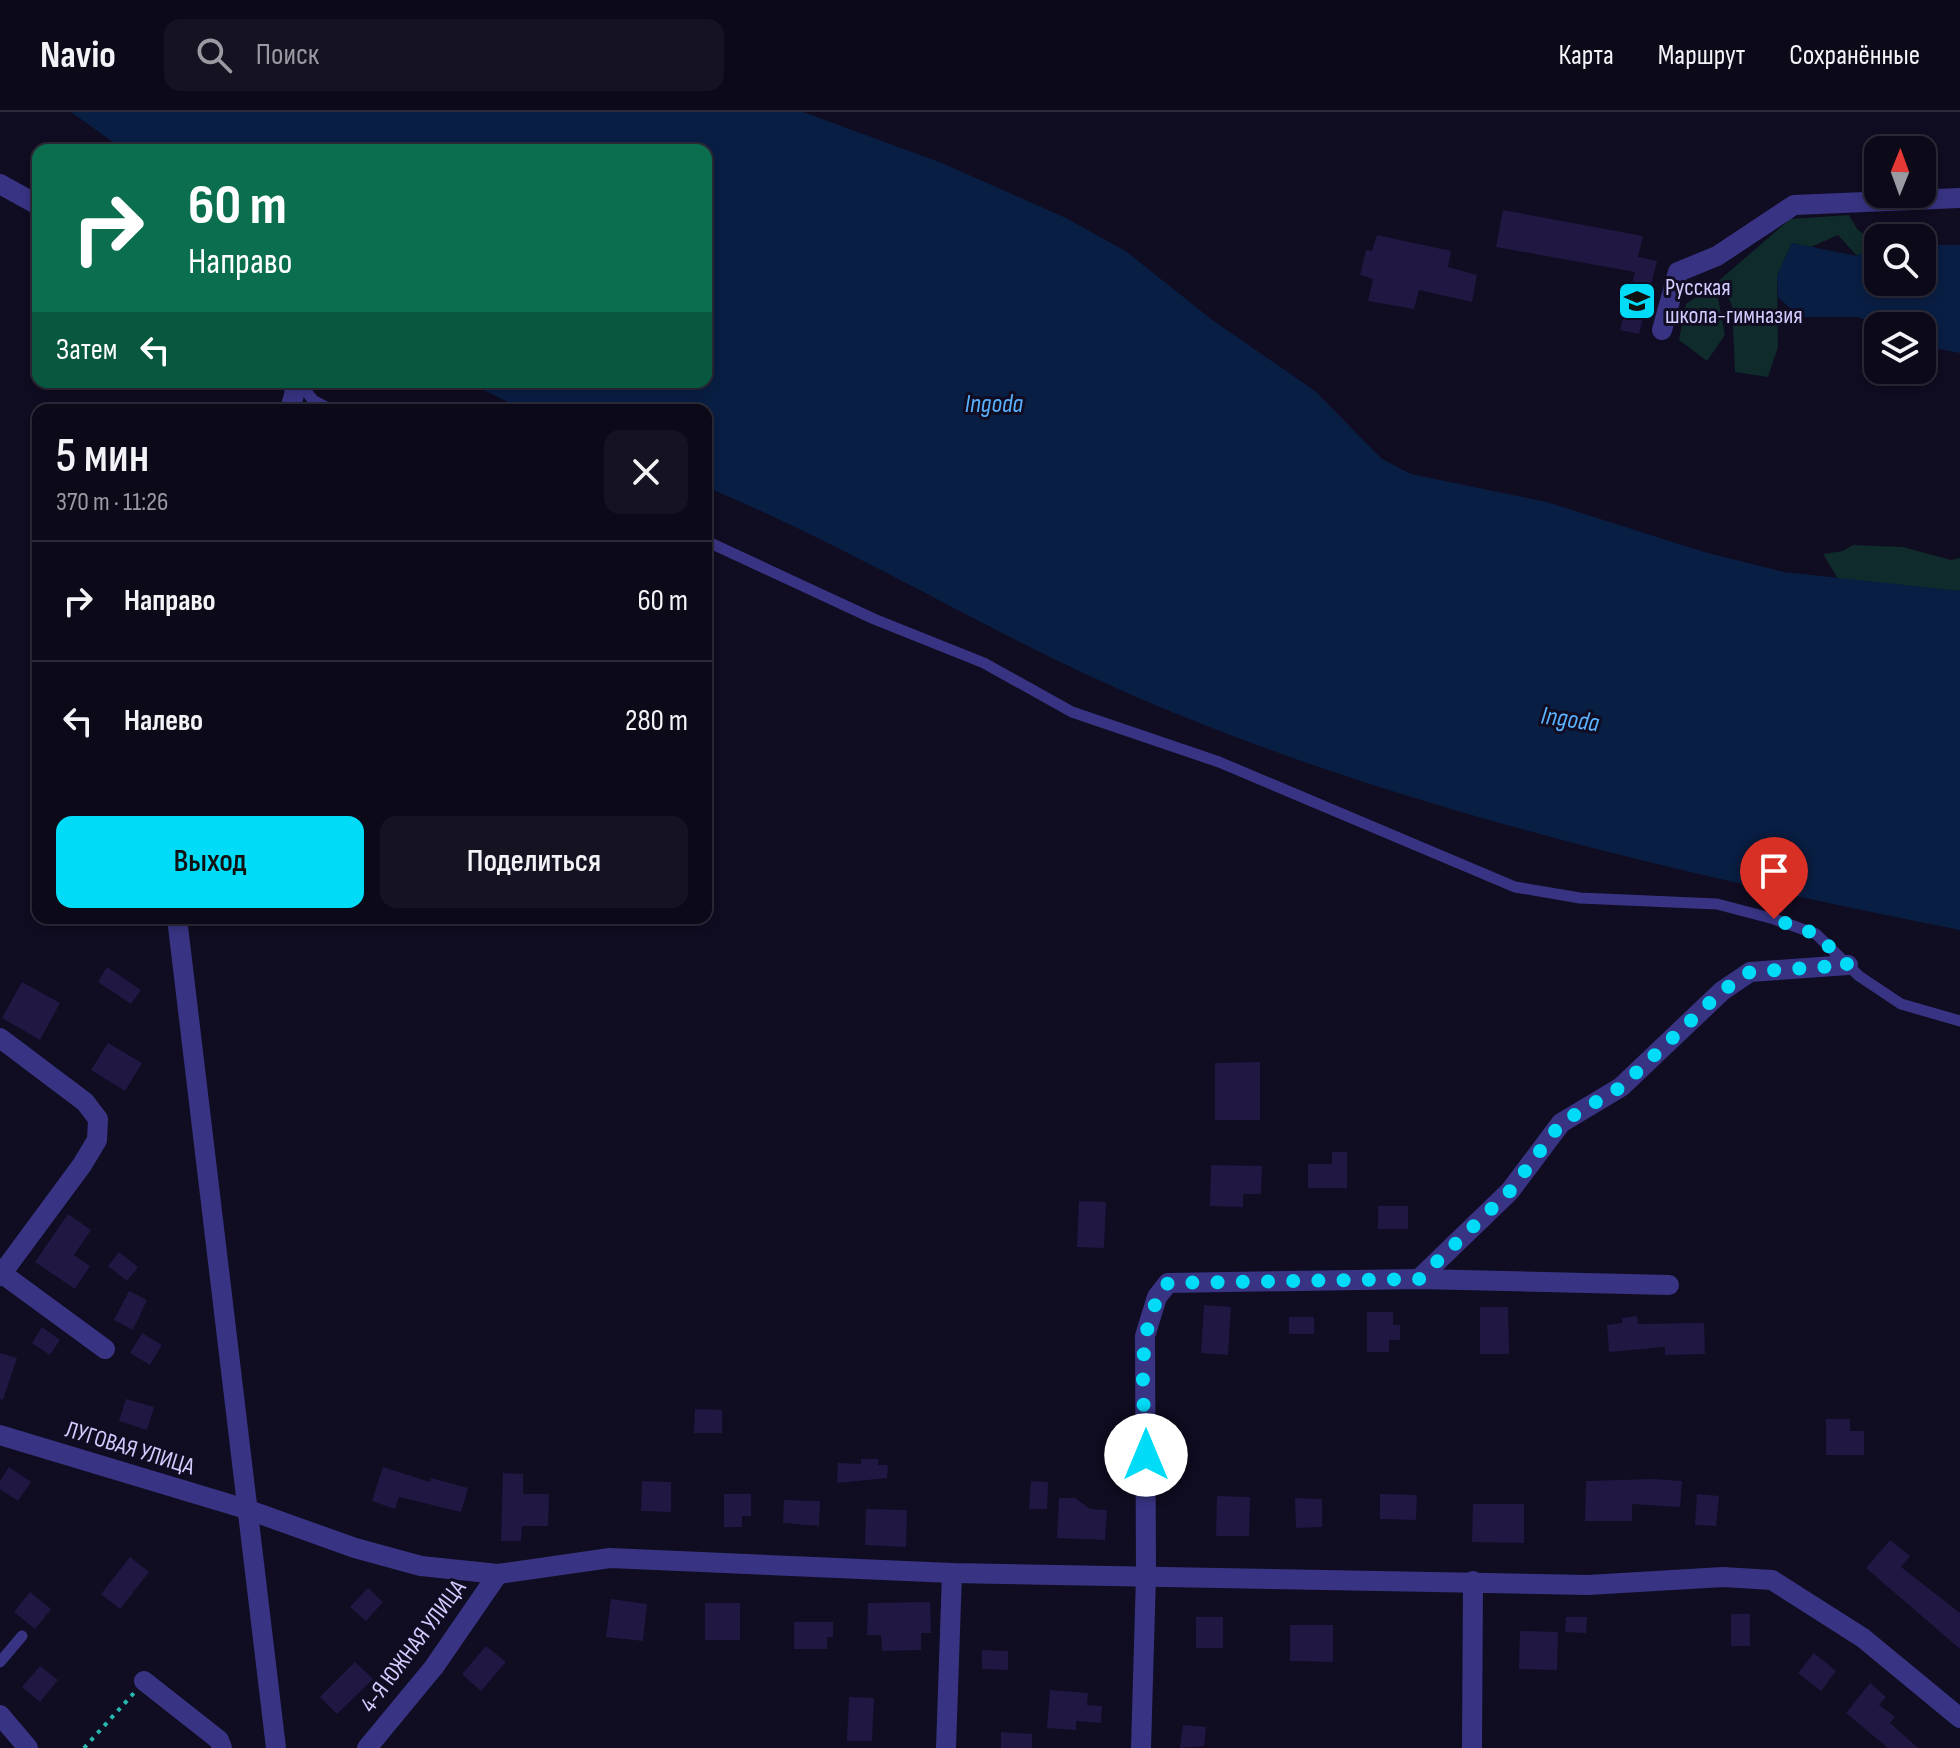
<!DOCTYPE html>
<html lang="ru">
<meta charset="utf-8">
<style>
body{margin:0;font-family:"Sofia Sans Condensed",sans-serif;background:#151222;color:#f1f3f6;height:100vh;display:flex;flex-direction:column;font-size:30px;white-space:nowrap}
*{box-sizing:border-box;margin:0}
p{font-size:26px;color:#9a9aa2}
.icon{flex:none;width:44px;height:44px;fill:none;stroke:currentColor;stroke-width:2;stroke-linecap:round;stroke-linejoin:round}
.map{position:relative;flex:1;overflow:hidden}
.details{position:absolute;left:32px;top:292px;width:680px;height:520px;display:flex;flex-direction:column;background:#0c0919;border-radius:16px;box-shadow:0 4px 12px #0003,0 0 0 2px #2c2a38}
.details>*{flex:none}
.hud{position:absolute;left:32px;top:32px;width:680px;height:244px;border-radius:16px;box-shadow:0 4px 12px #0003,0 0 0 2px #2c2a38;background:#0b6e4f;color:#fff;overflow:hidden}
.needle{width:52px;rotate:1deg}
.controls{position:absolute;left:1864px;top:24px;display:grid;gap:16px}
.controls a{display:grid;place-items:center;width:72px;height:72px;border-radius:16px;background:#0c0919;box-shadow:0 4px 12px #0003,0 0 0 2px #2c2a38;font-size:40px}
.pin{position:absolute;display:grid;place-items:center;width:68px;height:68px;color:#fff;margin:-82px -34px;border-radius:50% 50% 50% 0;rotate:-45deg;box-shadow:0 0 8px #0007}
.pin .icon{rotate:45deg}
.me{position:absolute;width:88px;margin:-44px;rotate:0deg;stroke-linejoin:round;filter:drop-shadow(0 0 6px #0008)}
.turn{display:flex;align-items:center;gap:28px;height:168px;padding:0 24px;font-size:36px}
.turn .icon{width:104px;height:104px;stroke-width:2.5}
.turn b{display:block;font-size:56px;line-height:68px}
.then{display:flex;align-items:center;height:76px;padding:0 24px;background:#0003;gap:16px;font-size:30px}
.round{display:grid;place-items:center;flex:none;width:84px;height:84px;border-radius:16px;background:#151222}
.headline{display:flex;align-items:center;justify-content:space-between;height:136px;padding:0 24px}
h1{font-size:48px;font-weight:600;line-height:60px}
.cta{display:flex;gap:16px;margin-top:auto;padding:16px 24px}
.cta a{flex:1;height:92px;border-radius:16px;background:#00dcf7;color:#111;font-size:32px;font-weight:600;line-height:92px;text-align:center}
.cta a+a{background:#151222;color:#f1f3f6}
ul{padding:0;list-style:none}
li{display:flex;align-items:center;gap:24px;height:120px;padding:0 24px;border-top:2px solid #2c2a38}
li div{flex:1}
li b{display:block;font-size:30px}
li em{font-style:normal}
header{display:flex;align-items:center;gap:48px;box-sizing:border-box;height:112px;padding:0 40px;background:#0c0919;border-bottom:2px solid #2c2a38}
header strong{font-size:38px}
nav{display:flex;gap:44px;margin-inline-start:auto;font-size:28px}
.search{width:560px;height:72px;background:#151222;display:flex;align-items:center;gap:20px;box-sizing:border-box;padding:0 28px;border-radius:16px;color:#9a9aa2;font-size:30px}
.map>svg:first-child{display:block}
.green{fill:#0f2b2b}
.water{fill:#091e43}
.building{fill:#201743}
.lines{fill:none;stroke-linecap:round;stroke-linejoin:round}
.path{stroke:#27b8b0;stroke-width:4;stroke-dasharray:4 6;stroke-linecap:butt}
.lane{stroke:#383483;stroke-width:11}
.street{stroke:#383483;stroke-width:20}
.route{stroke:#00dcf7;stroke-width:14;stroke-dasharray:0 25.2}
.labels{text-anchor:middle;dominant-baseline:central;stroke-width:6;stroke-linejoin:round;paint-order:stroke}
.poi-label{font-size:24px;fill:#d2ccff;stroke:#100c21;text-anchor:start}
.street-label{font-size:24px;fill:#d2ccff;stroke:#100c21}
.water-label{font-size:26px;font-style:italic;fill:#5ab1ff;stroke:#100c21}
</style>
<header>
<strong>Navio</strong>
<div class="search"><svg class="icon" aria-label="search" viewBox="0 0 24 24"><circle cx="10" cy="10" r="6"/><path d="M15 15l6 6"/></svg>Поиск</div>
<nav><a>Карта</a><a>Маршрут</a><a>Сохранённые</a></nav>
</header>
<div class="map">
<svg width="1960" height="1636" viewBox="0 0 1960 1636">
<rect width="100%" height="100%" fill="#100c21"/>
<g class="green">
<path d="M1849,103L1857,117L1878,133L1857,144L1838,123L1811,135L1792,131L1777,164L1778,235L1768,265L1735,260L1732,194L1725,177L1718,186L1725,223L1707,249L1679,228L1686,192L1715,172L1790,107Z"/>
<path d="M1853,433L1903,435L1951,448L1960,446V479L1838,467L1823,442L1843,439Z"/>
</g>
<g class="water">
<path d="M71,0H803L942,51L1066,106L1127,140L1211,207L1315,279L1382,347L1411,362L1547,390L1704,440L1784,460L1960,479V818C1689,764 1395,696 1141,587C992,523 856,437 706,375V298H524L468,270H706V38H124Z"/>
<path d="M1792,131L1857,144L1878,133V170H1922V133H1960V241L1922,234V214H1890L1856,205H1799L1778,185L1777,164Z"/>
</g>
<g class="building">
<path d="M1503,98L1643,124L1638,145L1657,149L1639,222L1620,218L1635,160L1496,135Z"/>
<path d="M1377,123L1451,139L1448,155L1477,163L1472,190L1419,178L1414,197L1368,189L1373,167L1360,163L1366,138L1372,139Z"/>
<path d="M107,855L141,878L131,892L98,870Z"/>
<path d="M22,870L60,891L40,928L2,906Z"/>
<path d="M108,931L142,951L125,979L91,958Z"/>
<path d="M1260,950V1008H1215V951Z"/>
<path d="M1332,1040H1347V1076H1308V1052H1332Z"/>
<path d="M1211,1053L1262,1054L1261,1082H1243V1095L1210,1094Z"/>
<path d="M1079,1089L1106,1090L1104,1136L1077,1135Z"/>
<rect x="1378" y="1094" width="30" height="23"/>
<path d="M68,1102L91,1118L74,1143L90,1154L75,1177L35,1150Z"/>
<path d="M119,1140L138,1155L127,1169L108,1154Z"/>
<path d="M129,1179L147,1188L133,1218L114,1208Z"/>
<path d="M1204,1193L1231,1195L1228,1243L1201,1241Z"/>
<path d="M1480,1195H1508L1509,1242H1480Z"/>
<path d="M1367,1200H1393V1213H1400V1228H1389V1240H1367Z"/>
<path d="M1637,1204L1638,1212L1704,1211L1705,1242L1665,1243V1235L1609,1240L1607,1213L1622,1211V1206Z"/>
<rect x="1289" y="1205" width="25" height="17"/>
<path d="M42,1215L60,1228L50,1243L32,1231Z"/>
<path d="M142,1221L162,1233L150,1253L130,1241Z"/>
<path d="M0,1241L17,1246L3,1288L0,1287Z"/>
<path d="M126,1287L154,1295L147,1318L119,1309Z"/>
<path d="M695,1297L722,1298V1321H694Z"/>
<path d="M1826,1307H1850V1319H1864V1343H1826Z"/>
<path d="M861,1347H878V1353H888L887,1366L837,1371L838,1351L861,1352Z"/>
<path d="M9,1355L31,1370L18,1389L0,1377V1369Z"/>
<path d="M383,1355L430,1370L431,1366L468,1376L461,1400L399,1385L395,1397L372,1389Z"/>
<path d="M503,1361L523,1362V1382H549L548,1414H522L521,1429H501Z"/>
<path d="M1654,1367L1682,1369L1680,1395L1632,1392V1409H1585L1586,1369Z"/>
<path d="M642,1369L671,1370V1400L641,1399Z"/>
<path d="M1031,1369L1048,1370L1047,1397H1029Z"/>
<path d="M724,1382H751V1404H742V1415H724Z"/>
<path d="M1380,1382L1417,1383L1416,1408L1380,1407Z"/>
<path d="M1697,1382L1719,1384L1716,1414L1695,1413Z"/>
<path d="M1217,1384L1250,1385L1249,1424H1216Z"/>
<path d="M1059,1386H1075L1090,1397L1107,1398L1105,1428L1057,1426Z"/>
<path d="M1295,1386L1322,1387V1415L1296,1416Z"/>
<path d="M784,1388L820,1389L819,1414L783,1411Z"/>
<path d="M1473,1392H1524V1431L1472,1430Z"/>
<path d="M866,1397L907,1398L906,1435L865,1433Z"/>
<path d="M1890,1428L1910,1444L1901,1455L1960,1501V1537L1866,1456Z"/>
<path d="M130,1445L149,1460L120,1497L101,1482Z"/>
<path d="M368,1476L383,1490L366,1509L350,1495Z"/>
<path d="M30,1480L51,1497L35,1517L14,1500Z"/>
<path d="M611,1487L647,1492L643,1529L606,1525Z"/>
<path d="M930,1490L931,1521H921V1538L882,1539L881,1523H867L868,1491Z"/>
<rect x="705" y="1491" width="35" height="37"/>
<rect x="1731" y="1502" width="19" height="32"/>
<rect x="1196" y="1505" width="27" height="31"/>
<path d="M1566,1505H1587L1586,1521L1565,1520Z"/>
<path d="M794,1510H833V1525H827V1537H794Z"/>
<path d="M1290,1513H1333V1550L1290,1549Z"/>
<path d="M1520,1519L1558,1520L1557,1558L1519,1557Z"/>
<path d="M486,1534L506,1550L481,1579L462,1562Z"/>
<path d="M982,1538L1008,1539V1558L982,1557Z"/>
<path d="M1814,1541L1836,1559L1821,1579L1798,1561Z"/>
<path d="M355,1550L373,1567L337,1602L320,1585Z"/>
<path d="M40,1554L58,1568L40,1590L22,1575Z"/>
<path d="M1870,1571L1886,1585L1879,1593L1895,1605L1890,1611L1918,1636H1888L1846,1601Z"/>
<path d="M1050,1578L1088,1581L1087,1593L1102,1594L1101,1611L1076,1609V1618L1047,1616Z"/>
<path d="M849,1585L874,1586L872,1629H847Z"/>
<path d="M1183,1613L1206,1615L1204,1634L1180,1636Z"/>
<path d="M1001,1620L1032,1622V1636H1001Z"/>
</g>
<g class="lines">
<path class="path" d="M84,1636L134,1581"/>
<g class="lane">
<path d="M299,270L313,288L332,298"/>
<path d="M706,429L874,507L984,551L1072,600L1219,650L1515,775L1580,786L1717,792L1774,807L1816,822L1859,864L1901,892L1960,909"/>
<path d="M0,1550L22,1524"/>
</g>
<g class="street">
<path d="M0,72L38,93"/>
<path d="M1662,218L1678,160L1717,144L1794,93L1960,86"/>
<path d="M290,298L295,279L292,270"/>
<path d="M177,806L276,1636"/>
<path d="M0,926L85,990L98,1007L97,1028L82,1053L0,1164"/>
<path d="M0,1160L105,1237"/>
<path d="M1419,1167L1510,1079L1561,1011L1621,975L1722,879L1750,860L1848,853"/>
<path d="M0,1323L246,1397L355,1436L421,1454L498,1462L610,1446L952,1461L1588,1473L1723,1465L1772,1468L1863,1526L1960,1606"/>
<path d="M144,1569L219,1628L222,1636"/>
<path d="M0,1603L28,1636"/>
<path d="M367,1636L434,1555L498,1462"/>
<path d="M946,1636L952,1461"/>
<path d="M1141,1636L1146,1463L1145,1224L1157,1185L1168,1171L1419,1167L1669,1173"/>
<path d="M1472,1636L1473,1469"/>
</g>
</g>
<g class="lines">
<path class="route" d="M1146,1343C1145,1289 1132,1216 1168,1171L1419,1167L1510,1079L1561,1011L1621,975L1722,879L1750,860L1848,853L1816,822L1774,807"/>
</g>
<defs>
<g id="school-square" transform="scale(2)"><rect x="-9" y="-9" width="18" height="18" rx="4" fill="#00dcf7" stroke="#100c21"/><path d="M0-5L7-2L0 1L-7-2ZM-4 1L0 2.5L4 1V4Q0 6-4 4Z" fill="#111"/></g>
</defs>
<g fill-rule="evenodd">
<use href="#school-square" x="1637" y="189"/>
</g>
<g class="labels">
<g class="poi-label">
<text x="1665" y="175">Русская<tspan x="1665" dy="28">школа-гимназия</tspan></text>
</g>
<g class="street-label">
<text transform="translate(130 1336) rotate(17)">ЛУГОВАЯ УЛИЦА</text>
<text transform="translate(413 1534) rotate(-53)">4-Я ЮЖНАЯ УЛИЦА</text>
</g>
<g class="water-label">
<text x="994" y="292">Ingoda</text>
<text transform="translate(1570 608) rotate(8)">Ingoda</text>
</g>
</g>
</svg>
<div class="controls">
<a><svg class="needle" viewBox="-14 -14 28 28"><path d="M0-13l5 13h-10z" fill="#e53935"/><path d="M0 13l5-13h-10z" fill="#9a9aa2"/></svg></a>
<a><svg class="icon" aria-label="search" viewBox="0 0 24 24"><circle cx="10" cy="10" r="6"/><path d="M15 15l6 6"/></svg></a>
<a><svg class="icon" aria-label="layers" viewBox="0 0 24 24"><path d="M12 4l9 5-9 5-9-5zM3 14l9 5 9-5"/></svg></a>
</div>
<div class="pin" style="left:1774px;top:807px;background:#d93025"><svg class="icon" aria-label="arrive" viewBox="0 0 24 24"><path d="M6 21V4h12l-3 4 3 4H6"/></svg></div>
<svg class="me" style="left:1146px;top:1343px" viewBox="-20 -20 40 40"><circle r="19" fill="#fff"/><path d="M0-13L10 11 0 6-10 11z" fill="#00dcf7"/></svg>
<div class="hud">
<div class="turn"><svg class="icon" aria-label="right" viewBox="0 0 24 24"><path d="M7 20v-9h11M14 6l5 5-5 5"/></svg><div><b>60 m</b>Направо</div></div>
<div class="then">Затем<svg class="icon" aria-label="left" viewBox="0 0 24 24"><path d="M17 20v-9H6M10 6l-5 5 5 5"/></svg></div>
</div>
<section class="details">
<div class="headline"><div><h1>5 мин</h1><p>370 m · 11:26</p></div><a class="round"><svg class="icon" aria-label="close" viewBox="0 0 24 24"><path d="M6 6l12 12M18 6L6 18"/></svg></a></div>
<ul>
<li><svg class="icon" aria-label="right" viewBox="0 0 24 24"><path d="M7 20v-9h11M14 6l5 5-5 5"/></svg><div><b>Направо</b></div><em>60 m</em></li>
<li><svg class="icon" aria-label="left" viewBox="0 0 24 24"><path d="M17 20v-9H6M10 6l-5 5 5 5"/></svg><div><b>Налево</b></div><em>280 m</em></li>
</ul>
<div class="cta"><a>Выход</a><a>Поделиться</a></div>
</section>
</div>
